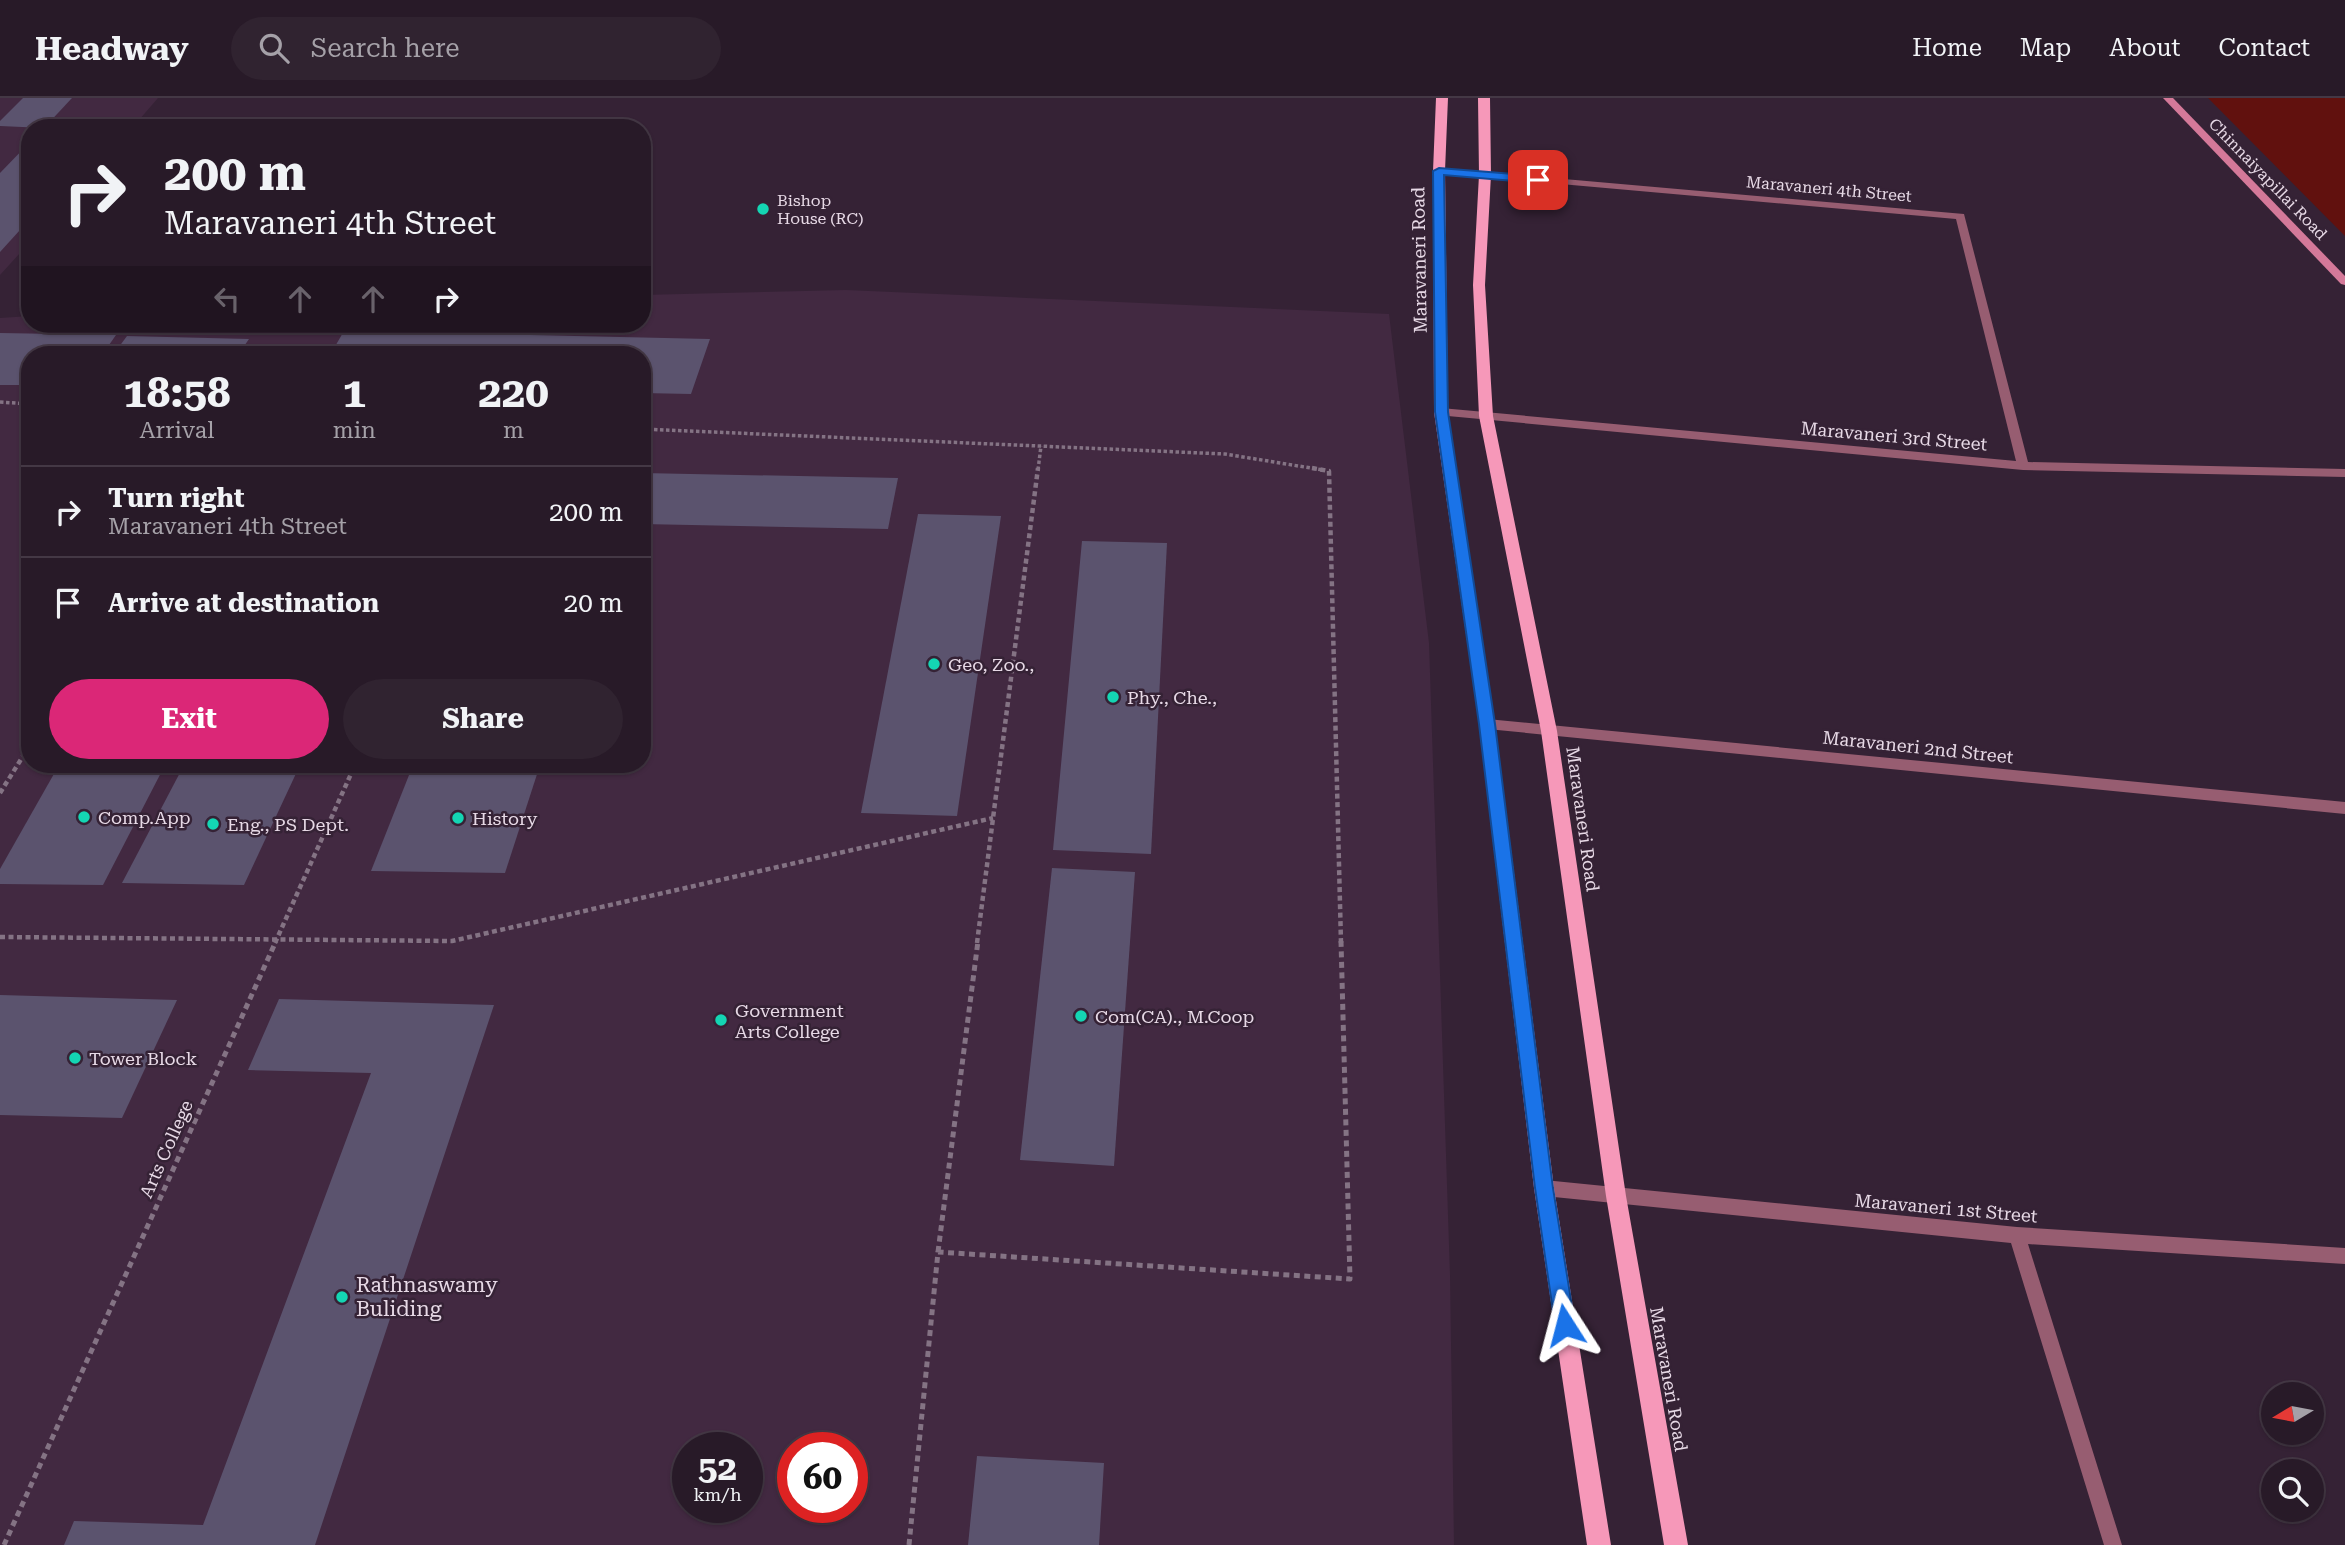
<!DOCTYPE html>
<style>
body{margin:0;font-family:"Roboto Serif",serif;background:#302330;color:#f1f3f6;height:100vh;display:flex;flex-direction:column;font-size:26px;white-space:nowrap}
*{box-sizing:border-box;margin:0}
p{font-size:23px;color:#a5a1a8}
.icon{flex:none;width:38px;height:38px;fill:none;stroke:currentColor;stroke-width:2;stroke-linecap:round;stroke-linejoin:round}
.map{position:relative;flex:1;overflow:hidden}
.drawer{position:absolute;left:21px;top:248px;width:630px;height:427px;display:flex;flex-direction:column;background:#281a28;border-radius:28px;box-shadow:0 2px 5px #0004,0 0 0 2px #443845}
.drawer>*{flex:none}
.guide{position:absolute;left:21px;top:21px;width:630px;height:214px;border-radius:28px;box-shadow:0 2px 5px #0004,0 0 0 2px #443845;background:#281a28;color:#f1f3f6;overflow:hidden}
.needle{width:46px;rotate:260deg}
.tools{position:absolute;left:2261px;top:1284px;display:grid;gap:14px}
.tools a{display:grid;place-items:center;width:63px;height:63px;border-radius:50%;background:#281a28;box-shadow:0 2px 5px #0004,0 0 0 2px #443845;font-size:35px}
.speed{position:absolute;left:672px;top:1334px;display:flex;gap:14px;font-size:35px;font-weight:700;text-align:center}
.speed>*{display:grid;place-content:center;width:91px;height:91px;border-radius:50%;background:#281a28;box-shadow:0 2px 5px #0004,0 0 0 2px #443845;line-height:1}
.speed small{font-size:18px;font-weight:400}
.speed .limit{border:10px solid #d22;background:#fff;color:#111}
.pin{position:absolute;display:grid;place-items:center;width:60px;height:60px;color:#fff;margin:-30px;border-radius:14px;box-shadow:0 4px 10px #0006}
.me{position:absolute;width:77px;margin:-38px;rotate:351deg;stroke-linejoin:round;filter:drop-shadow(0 0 5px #0008)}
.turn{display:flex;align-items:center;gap:24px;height:147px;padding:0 28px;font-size:32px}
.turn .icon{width:91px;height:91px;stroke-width:2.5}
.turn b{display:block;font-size:49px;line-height:60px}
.lanes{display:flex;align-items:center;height:66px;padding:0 28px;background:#0003;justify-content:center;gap:35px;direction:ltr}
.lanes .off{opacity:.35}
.eta{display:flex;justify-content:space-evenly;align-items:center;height:119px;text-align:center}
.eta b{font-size:42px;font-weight:700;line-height:49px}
.button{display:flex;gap:14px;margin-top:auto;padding:14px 28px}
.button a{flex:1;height:80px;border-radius:42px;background:#db2777;color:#fff;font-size:28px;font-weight:700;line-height:80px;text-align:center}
.button a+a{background:#302330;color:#f1f3f6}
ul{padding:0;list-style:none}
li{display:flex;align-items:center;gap:21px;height:91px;padding:0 28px;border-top:2px solid #443845}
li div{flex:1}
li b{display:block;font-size:26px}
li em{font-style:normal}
header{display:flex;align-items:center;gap:42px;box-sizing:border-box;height:98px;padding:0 35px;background:#281a28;border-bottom:2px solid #443845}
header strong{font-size:33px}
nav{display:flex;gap:38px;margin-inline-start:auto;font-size:24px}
.search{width:490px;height:63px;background:#302330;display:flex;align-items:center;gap:18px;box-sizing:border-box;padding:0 24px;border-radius:38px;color:#a5a1a8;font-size:26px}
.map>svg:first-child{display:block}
.built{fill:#422941;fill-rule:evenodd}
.green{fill:#61110e}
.building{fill:#5b536e}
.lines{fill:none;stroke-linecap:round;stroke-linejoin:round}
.path-far2{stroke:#847384;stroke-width:3.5;stroke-dasharray:3.5 2.5;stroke-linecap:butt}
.path-far1{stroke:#847384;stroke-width:4.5;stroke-dasharray:5 3.5;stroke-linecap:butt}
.path{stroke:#847384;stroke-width:5;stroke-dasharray:6 4.5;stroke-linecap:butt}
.street{fill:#975d71;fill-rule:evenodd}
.secondary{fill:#d47999;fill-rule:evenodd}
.primary{fill:#f698b9;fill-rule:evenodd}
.route{fill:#1a73e8;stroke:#114b97;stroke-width:2}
.poi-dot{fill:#14d5b3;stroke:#352235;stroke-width:2.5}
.labels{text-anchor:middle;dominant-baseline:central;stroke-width:5;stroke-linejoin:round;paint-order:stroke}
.far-street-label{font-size:16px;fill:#e7d9e6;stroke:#352235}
.far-poi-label{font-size:16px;fill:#e7d9e6;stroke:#352235;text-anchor:start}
.street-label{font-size:18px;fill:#e7d9e6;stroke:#352235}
.poi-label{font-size:18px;fill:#e7d9e6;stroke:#352235;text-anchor:start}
.near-poi-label{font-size:21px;fill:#e7d9e6;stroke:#352235;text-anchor:start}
</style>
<header>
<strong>Headway</strong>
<div class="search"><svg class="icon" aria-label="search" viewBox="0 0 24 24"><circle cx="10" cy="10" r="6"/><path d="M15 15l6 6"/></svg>Search here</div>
<nav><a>Home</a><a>Map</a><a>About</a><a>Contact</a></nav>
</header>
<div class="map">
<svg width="2345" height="1447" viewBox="0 0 2345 1447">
<rect width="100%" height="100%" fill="#352235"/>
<g class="built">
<path d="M0,0H158L132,30H30V144L0,177Z"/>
<path d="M846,192L1389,216L1429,545L1450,1177L1454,1447H0V220L30,218V226H642V197ZM30,257H642V667H30ZM688,1349H747V1409H688ZM793,1349H852V1409H793Z"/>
</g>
<path class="green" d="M2208,0H2345V138Z"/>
<g class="building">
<path d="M23,0H72L44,30L0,28V23Z"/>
<path d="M30,44V121L0,154V75Z"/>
<path d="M344,233L710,241L691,296L642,295V257H330Z"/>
<path d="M0,235L116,237L102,257H30V287H0Z"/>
<path d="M127,238L249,241L238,257H113Z"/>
<path d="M642,375L898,380L888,431L642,426Z"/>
<path d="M918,416L1001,418L957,718L861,715Z"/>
<path d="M1082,443L1167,445L1151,756L1053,752Z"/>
<path d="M59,667H165L103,787L0,786V771Z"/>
<path d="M184,667H300L244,787L122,785Z"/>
<path d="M413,667H540L505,775L371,773Z"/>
<path d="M1052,770L1135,774L1114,1068L1020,1062Z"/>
<path d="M0,897L177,902L122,1020L0,1017Z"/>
<path d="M279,901L494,907L315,1447H64L74,1423L203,1427L371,975L248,972Z"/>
<path d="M977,1358L1104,1365L1099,1447H968Z"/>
</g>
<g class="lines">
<g class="path-far2">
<path d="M0,304L30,306"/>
<path d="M642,331L1225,356L1323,372"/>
<path d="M1038,372L1041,348"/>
</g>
<g class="path-far1">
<path d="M1312,370L1329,373L1341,845"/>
<path d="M0,695L30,647"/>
<path d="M0,839L452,843L993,720"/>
<path d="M275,845L355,667"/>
<path d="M977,845L1038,370"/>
</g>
<g class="path">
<path d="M938,1154L978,843"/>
<path d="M4,1447L276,843"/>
<path d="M909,1447L938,1154L1350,1181L1341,843"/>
</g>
<g class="street">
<path d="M1439,70L1964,116L2028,364L2345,371V379L2023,372L1437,317L1435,314L1441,310L2016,363L1956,121L1436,75V71Z"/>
<path d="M1487,621L2345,704V716L1487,631L1480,626Z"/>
<path d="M1544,1082L2017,1129L2345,1150V1166L2028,1146L2122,1447H2104L2011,1145L1544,1098L1538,1096L1536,1090L1538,1084Z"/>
</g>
<path class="secondary" d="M2163,0H2173L2345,178V187L2341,186Z"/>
<g class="primary">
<path d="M1436,0H1448L1445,73L1448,314L1495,626L1554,1090L1611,1447H1587L1534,1090L1479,626L1434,314L1433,73Z"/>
<path d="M1478,0H1490L1491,77L1485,187L1493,318L1557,633L1626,1098L1688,1447H1664L1606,1098L1541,633L1479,318L1473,187L1479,77Z"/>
</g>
</g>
<path class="route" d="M1439,70L1538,78L1544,82L1538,85L1444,77L1448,314L1495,626L1553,1090L1575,1227L1572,1234L1565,1237L1558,1234L1555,1227L1535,1090L1479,626L1435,314L1433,73Z"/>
<g class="poi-dot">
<circle cx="763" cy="111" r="7"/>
<circle cx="934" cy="566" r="7"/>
<circle cx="1113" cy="599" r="7"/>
<circle cx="84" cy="719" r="7"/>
<circle cx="458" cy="720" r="7"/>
<circle cx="213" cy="726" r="7"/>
<circle cx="1081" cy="918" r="7"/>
<circle cx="721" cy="922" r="7"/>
<circle cx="75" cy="960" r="7"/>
<circle cx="342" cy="1199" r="7"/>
</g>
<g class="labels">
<g class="far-street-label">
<text transform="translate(2268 81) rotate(46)">Chinnaiyapillai Road</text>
<text transform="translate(1829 91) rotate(5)">Maravaneri 4th Street</text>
</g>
<g class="far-poi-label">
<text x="777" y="102">Bishop<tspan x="777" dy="18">House (RC)</tspan></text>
</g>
<g class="street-label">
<text transform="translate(1419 162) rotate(-91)">Maravaneri Road</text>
<text transform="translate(1894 338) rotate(5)">Maravaneri 3rd Street</text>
<text transform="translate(1918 649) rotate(6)">Maravaneri 2nd Street</text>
<text transform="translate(1583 721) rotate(82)">Maravaneri Road</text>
<text transform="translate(166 1051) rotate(-66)">Arts College</text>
<text transform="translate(1946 1110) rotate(5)">Maravaneri 1st Street</text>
<text transform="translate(1669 1281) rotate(80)">Maravaneri Road</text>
</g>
<g class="poi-label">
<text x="948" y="566">Geo, Zoo.,</text>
<text x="1127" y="599">Phy., Che.,</text>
<text x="98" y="719">Comp.App</text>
<text x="472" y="720">History</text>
<text x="227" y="726">Eng., PS Dept.</text>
<text x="735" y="912">Government<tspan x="735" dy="21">Arts College</tspan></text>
<text x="1095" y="918">Com(CA)., M.Coop</text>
<text x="89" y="960">Tower Block</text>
</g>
<g class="near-poi-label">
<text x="356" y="1187">Rathnaswamy<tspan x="356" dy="24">Buliding</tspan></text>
</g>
</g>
</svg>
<div class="tools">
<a><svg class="needle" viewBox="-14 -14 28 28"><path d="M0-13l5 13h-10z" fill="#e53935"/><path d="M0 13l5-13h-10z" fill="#a5a1a8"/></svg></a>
<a><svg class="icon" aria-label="search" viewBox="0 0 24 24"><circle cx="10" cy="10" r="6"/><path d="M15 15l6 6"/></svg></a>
</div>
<div class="speed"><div>52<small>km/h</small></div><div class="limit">60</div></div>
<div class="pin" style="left:1538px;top:82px;background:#d93025"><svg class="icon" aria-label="arrive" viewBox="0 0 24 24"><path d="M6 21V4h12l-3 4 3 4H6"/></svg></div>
<svg class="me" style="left:1565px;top:1227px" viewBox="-20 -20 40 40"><path d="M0-17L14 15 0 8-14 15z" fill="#1a73e8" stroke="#fff" stroke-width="4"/></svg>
<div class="guide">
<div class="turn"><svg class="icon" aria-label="right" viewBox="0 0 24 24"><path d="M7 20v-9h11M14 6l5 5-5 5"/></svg><div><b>200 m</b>Maravaneri 4th Street</div></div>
<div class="lanes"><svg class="icon off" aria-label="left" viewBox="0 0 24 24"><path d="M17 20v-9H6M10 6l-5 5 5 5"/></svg><svg class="icon off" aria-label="ahead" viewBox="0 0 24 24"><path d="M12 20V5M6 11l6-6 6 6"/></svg><svg class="icon off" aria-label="ahead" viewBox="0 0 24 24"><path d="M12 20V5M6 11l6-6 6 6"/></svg><svg class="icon" aria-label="right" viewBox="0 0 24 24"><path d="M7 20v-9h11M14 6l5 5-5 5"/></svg></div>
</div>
<section class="drawer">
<div class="eta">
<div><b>18:58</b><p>Arrival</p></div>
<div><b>1</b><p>min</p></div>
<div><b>220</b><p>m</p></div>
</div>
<ul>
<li><svg class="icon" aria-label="right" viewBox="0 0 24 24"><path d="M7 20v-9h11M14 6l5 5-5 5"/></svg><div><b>Turn right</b><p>Maravaneri 4th Street</p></div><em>200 m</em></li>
<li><svg class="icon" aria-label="arrive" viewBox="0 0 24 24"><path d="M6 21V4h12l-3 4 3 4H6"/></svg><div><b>Arrive at destination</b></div><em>20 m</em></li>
</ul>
<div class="button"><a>Exit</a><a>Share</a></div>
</section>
</div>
